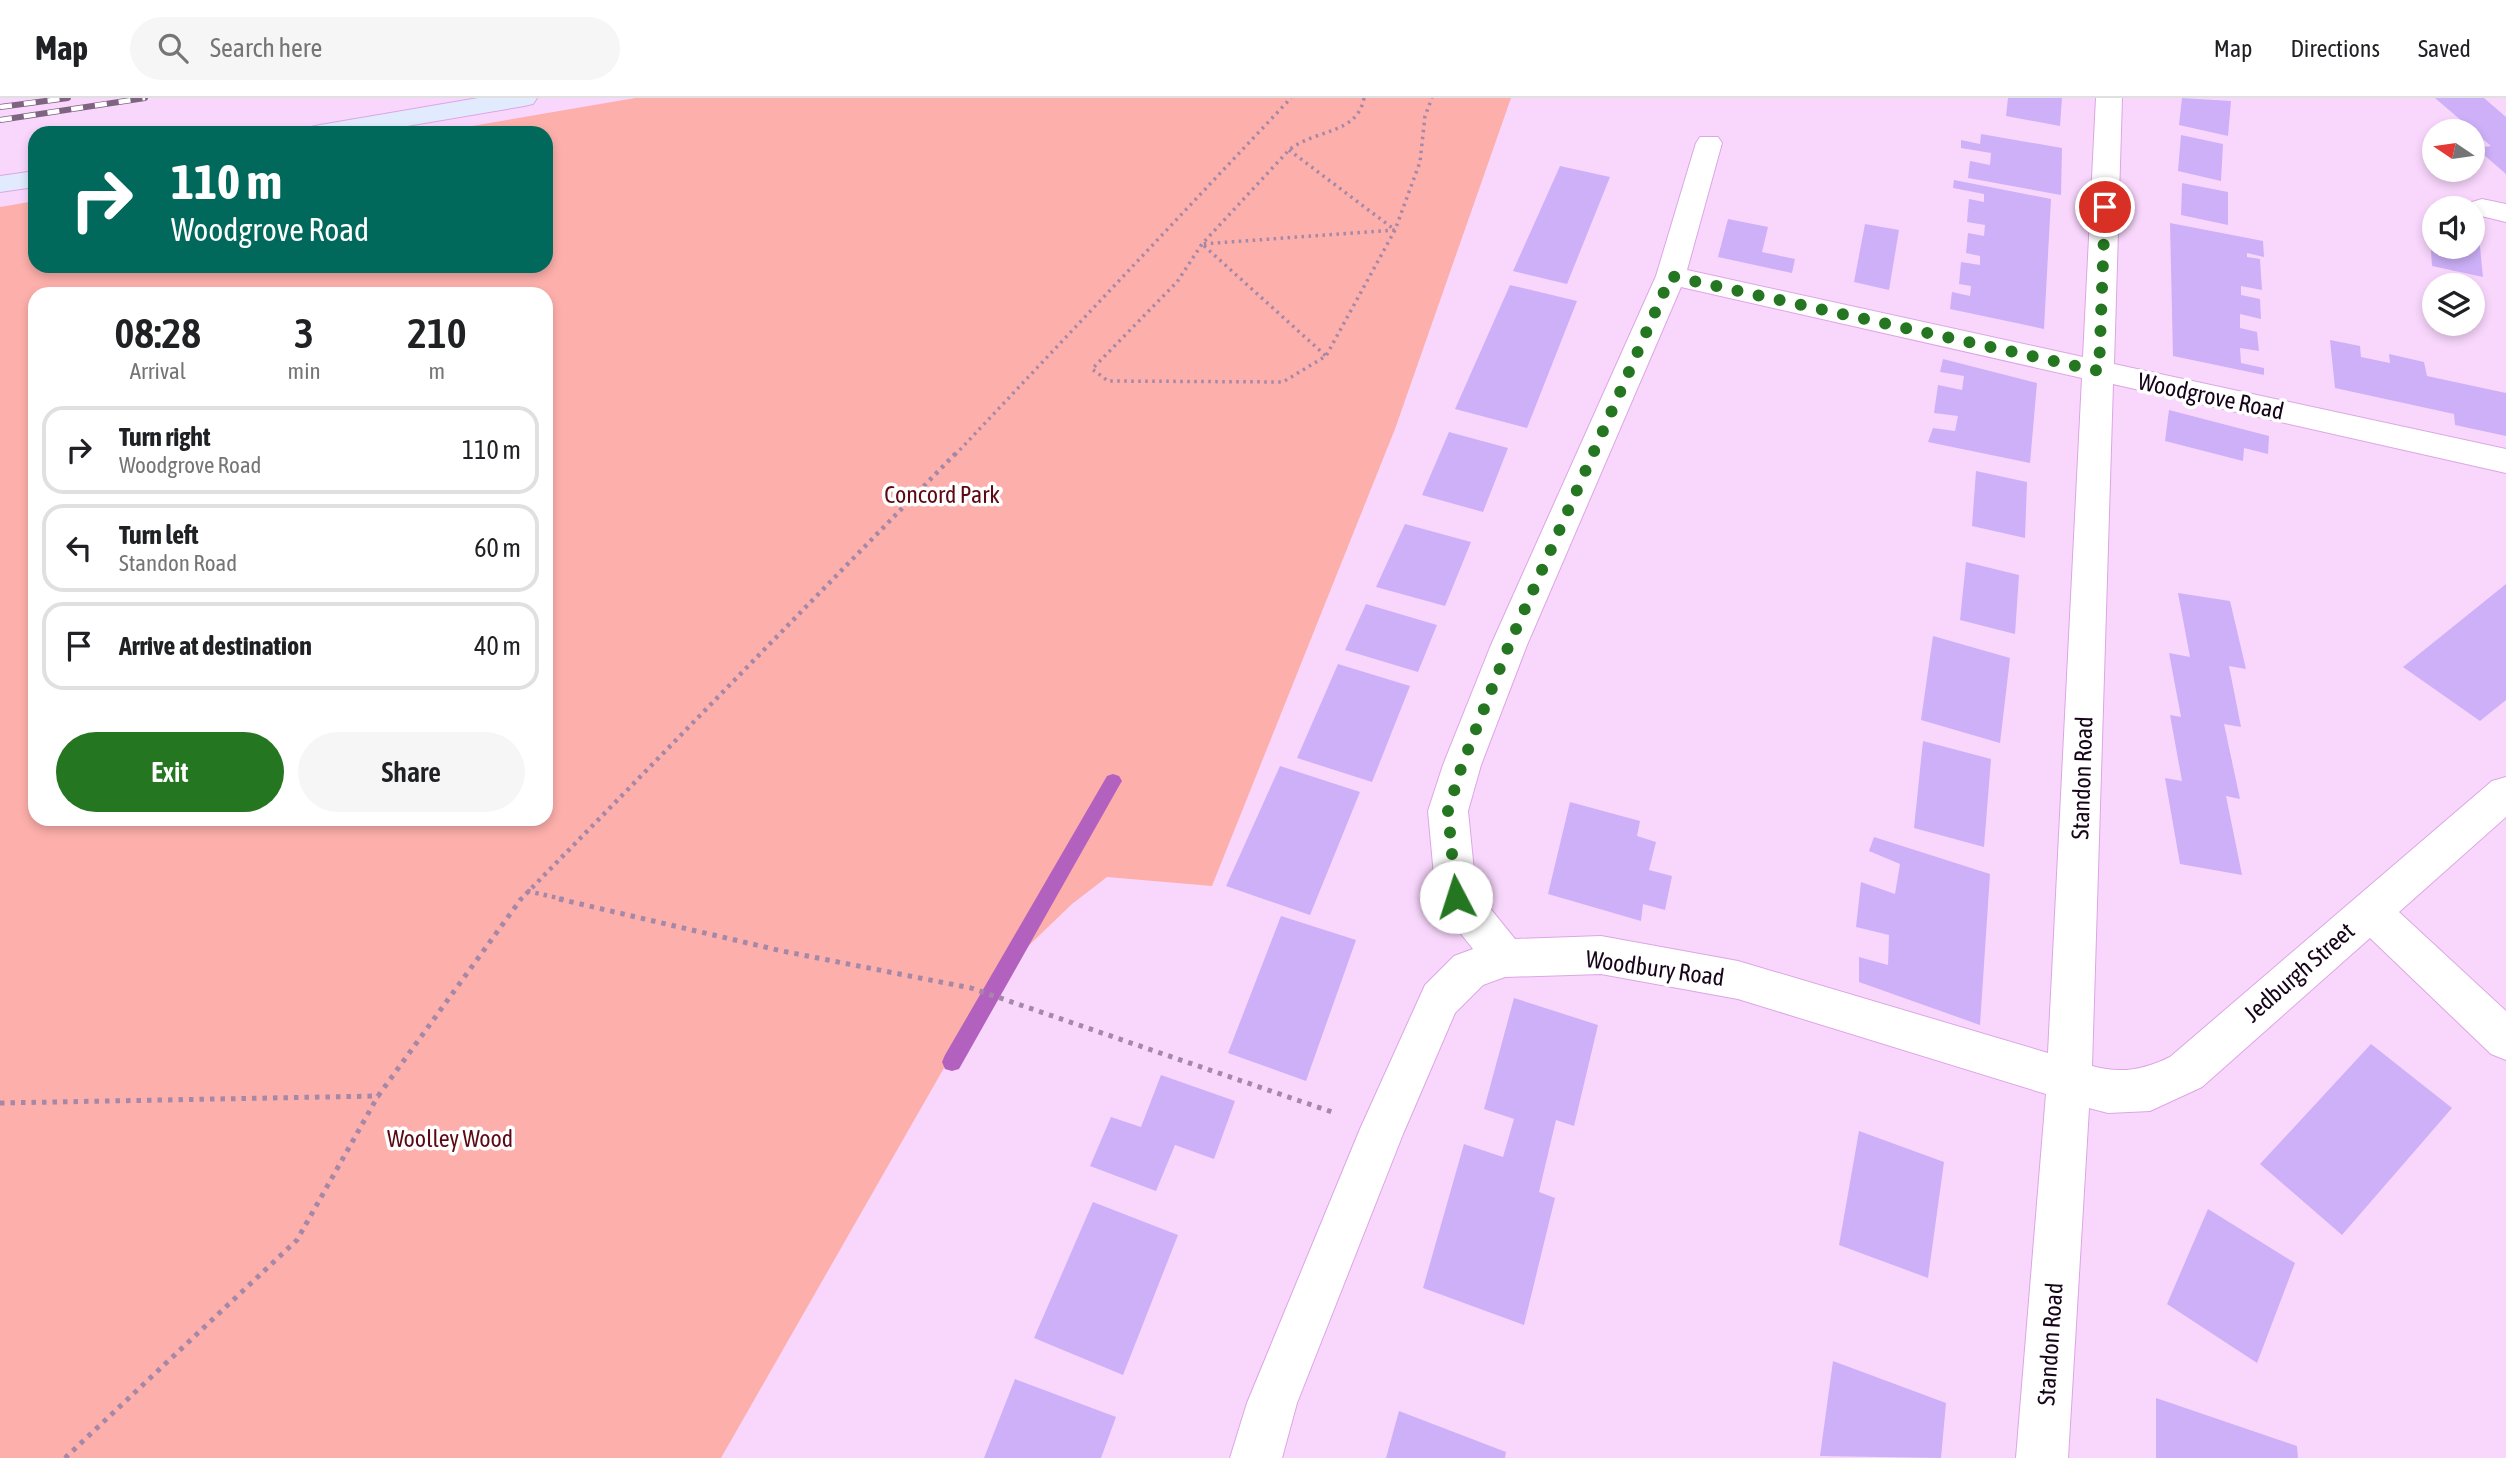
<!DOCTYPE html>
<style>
body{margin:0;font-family:"Asap Condensed",sans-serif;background:#f6f6f6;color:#202124;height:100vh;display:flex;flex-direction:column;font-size:26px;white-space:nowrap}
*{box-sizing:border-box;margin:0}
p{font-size:23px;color:#757577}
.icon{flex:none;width:38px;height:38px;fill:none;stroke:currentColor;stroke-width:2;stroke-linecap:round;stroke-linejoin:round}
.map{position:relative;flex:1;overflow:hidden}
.panel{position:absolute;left:28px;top:189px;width:525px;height:539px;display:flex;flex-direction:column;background:#fff;border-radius:21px;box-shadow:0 4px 10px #0003}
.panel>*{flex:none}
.banner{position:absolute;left:28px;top:28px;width:525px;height:147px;border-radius:21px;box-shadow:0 4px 10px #0003;background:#00695c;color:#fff;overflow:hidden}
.needle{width:46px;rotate:283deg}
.fabs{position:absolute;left:2422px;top:21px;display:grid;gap:14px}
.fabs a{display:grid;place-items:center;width:63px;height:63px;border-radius:50%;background:#fff;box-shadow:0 4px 10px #0003;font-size:35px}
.pin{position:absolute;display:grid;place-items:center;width:60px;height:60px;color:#fff;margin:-30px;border:4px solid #fff;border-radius:50%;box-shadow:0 2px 7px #0007}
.me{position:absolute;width:77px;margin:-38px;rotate:355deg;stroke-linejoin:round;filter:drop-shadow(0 0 5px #0008)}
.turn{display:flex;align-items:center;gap:24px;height:147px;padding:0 28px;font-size:32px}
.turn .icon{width:91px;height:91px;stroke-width:2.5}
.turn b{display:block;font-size:49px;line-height:60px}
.eta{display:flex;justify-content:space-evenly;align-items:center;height:119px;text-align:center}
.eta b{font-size:42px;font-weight:600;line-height:49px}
.cta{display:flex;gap:14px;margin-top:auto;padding:14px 28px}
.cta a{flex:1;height:80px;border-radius:42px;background:#247620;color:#fff;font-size:28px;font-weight:600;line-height:80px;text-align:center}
.cta a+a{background:#f6f6f6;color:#202124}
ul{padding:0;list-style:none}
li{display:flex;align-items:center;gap:21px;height:88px;margin:0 14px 10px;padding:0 14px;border:4px solid #e0e0e0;border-radius:21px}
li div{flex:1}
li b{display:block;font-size:26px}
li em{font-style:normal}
header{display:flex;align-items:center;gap:42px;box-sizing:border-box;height:98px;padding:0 35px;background:#fff;border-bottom:2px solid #e0e0e0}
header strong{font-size:33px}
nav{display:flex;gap:38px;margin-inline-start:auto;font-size:24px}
.search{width:490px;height:63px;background:#f6f6f6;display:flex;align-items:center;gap:18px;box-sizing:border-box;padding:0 24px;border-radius:38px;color:#757577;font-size:26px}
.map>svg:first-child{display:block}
.green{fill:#fdafab;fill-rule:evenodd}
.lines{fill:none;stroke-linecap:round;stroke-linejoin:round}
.stream{fill:#b361bf;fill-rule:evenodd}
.building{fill:#cdb0f8}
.minor-casing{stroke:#dca6e4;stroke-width:2}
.secondary-casing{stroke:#dca6e4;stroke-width:2}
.path-far2{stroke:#a588a8;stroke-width:3.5;stroke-dasharray:2.5 4.5;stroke-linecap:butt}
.path-far1{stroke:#a588a8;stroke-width:4.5;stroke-dasharray:3.5 5;stroke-linecap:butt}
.path{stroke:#a588a8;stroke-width:5;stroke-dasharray:4.5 6;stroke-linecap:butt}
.minor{fill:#fff;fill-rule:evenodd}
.secondary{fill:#e1ebfd;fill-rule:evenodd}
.rail-casing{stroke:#7e6481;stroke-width:6}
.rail{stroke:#fff;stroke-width:4.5;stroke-dasharray:12;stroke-linecap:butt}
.route{stroke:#247620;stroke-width:12;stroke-dasharray:0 21.6}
.labels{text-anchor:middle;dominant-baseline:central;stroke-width:7;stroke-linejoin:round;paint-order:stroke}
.street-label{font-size:24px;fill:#17041a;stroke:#fff}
.park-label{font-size:24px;fill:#5d0913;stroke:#fff}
</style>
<header>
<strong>Map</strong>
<div class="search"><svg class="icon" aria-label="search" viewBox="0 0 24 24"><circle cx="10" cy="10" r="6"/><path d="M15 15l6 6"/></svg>Search here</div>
<nav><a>Map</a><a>Directions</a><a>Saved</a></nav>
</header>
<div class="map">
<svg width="2506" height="1360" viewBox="0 0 2506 1360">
<rect width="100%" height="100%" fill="#f9d7fd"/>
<path class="green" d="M635,0H1511L1395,331L1212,788L1107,779L1072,806L996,879L721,1360H0V109L35,103V168H546V35H431ZM35,196H546V721H35Z"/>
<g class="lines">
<path class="stream" d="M1113,676L1119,678L1122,683L1119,688L959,971L952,973L945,971L942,964L945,957L1107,678Z"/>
</g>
<g class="building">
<path d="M2008,0H2062L2060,28L2006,18Z"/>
<path d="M2182,0L2231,3L2228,38L2179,27Z"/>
<path d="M2435,0H2484L2506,19V76L2476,50L2491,48Z"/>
<path d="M1981,36L2062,50L2061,97L1968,80L1970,63L1990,67L1991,55L1961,50V42L1980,46Z"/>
<path d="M2181,37L2223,46L2221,83L2178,73Z"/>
<path d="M1560,68L1610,79L1567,186L1513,173Z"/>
<path d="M1954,82L2051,101L2044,231L1950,211L1952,194L1970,198L1971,188L1959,186L1961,164L1980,167V158L1966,155L1968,135L1984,138L1985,127L1967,124L1969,101L1984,104V96L1953,90Z"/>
<path d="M2182,85L2228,94V127L2181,117Z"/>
<path d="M1728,121L1768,129L1762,154L1795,161L1792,175L1718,159Z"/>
<path d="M2429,122L2434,123V149H2473V137L2479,139L2483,179L2432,168Z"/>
<path d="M2170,125L2263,143L2264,159L2247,155V159L2260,161L2262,192L2241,188V197L2260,201L2261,221L2240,216V230L2257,234L2259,253L2240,250L2241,265L2264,270V277L2173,258Z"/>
<path d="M1865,126L1899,132L1889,192L1854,184Z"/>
<path d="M1510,187L1577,203L1527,330L1455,311Z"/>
<path d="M2330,242L2360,248L2361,259L2390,265L2389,256L2424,264L2427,278L2506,295V338L2455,327L2454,316L2335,290Z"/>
<path d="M1943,261L2037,285L2030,365L1928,344L1933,330L1955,333L1958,318L1934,315L1938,287L1962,292L1964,278L1940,274Z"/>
<path d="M2169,312L2269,338L2268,356L2244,350L2243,363L2165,343Z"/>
<path d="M1449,334L1508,350L1483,414L1422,397Z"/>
<path d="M1976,373L2027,384L2025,440L1972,428Z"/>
<path d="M1405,426L1471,444L1445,508L1376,489Z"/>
<path d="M1966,464L2019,477L2015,536L1960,522Z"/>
<path d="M2506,486V602L2480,623L2403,569Z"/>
<path d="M2178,495L2230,503L2246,571L2229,568L2241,629L2224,626L2240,701L2226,698L2242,777L2180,766L2165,680L2182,683L2170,617L2181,619L2169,555L2190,559Z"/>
<path d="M1366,506L1437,527L1418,574L1345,552Z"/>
<path d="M1933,538L2010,560L2000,645L1921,622Z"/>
<path d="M1338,566L1410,588L1372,684L1297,660Z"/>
<path d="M1923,643L1991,661L1984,749L1914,730Z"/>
<path d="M1280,668L1360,694L1310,817L1226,788Z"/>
<path d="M1570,704L1640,723L1637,738L1656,744L1649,772L1672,778L1665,812L1643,806L1641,823L1548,796Z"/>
<path d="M1874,739L1990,776L1980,927L1859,884V859L1888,867L1889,837L1856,829L1861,784L1895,796L1900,766L1869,753Z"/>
<path d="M1281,818L1356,842L1306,983L1228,955Z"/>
<path d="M1514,900L1598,927L1574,1028L1556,1022L1539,1094L1555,1100L1524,1227L1423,1190L1464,1046L1503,1059L1514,1021L1484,1011Z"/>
<path d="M2371,946L2452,1010L2342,1137L2260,1066Z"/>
<path d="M1161,977L1235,1003L1214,1061L1175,1047L1156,1093L1090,1068L1111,1019L1141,1029Z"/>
<path d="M1859,1033L1944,1064L1928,1180L1839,1147Z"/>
<path d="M1093,1104L1178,1137L1123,1277L1034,1240Z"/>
<path d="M2208,1111L2295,1165L2257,1265L2167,1206Z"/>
<path d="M1833,1263L1946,1305L1941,1360L1820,1358Z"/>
<path d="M1015,1281L1116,1319L1101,1360H984Z"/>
<path d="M2156,1300L2297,1348L2298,1360H2156Z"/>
<path d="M1399,1313L1506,1354L1505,1360H1386Z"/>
</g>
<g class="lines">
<g class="minor-casing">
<g id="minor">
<path d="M2096,0H2122L2114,266L2506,351V375L2113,286L2092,968C2120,976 2144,972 2170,959L2492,683L2506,679V719L2399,814L2506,913V962L2491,956L2370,840L2202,989L2150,1013L2108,1015L2089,1010L2068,1360H2016L2046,996L1738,901L1601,876L1505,879L1483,887L1455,915L1403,1036L1297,1305L1282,1360H1230L1247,1305L1360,1031L1425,887L1454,858L1473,851L1442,812L1436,799L1428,713L1443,667L1491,547L1656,178L1696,45L1700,39H1718L1722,45L1687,172L2083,259ZM1681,189L2082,280L2048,955L1738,863L1601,838L1515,841L1476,793L1468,713L1481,667L1527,547Z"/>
<path d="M2482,101L2506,106V124L2473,116V110H2468L2472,104Z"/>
</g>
</g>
<g class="secondary-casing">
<g id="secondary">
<path d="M478,0H537L533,6L524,8L366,35H307L311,29L320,27Z"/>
<path d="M35,73V89L0,94V78Z"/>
</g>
</g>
<g class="path-far2">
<path d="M1364,0C1357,37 1317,30 1289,52L1202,146L1177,184L1092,271L1108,283L1283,284L1326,258L1395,132L1420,64L1425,18L1432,0"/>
<path d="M1289,52L1395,132L1202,146L1326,258"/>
<path d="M955,357L1291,0"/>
</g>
<g class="path-far1">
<path d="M527,793L567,802"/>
<path d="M520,802L956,355"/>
</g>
<g class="path">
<path d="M559,801L782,853L971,890L1335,1015"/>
<path d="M0,1005L378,998L521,801"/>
<path d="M65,1360L297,1142L378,998"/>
</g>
<use href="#minor" class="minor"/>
<use href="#secondary" class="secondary"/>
<g class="rail-casing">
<g id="rail">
<path d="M0,9L68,0"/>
<path d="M0,22L145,0"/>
</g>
</g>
<use href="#rail" class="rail"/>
</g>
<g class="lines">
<path class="route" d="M1456,799L1448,713L1462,667L1509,547L1671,178L2099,273L2105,109"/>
</g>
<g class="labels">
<g class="street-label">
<text transform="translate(2211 298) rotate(12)">Woodgrove Road</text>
<text transform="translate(2082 680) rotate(-88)">Standon Road</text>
<text transform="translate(1655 870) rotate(8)">Woodbury Road</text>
<text transform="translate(2299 874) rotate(-41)">Jedburgh Street</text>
<text transform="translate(2050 1246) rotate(-86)">Standon Road</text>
</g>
<g class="park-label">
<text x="942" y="396">Concord Park</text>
<text x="450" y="1040">Woolley Wood</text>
</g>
</g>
</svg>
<div class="fabs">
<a><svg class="needle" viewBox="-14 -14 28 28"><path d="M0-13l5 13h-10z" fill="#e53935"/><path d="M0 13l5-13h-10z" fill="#757577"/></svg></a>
<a><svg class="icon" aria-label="sound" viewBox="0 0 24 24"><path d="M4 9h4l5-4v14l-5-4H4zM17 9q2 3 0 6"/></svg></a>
<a><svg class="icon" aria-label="layers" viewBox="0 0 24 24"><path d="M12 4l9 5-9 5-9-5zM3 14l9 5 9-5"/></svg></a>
</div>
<div class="pin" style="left:2105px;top:109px;background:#d93025"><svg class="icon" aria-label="arrive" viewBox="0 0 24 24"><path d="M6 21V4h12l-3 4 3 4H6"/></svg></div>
<svg class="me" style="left:1456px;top:799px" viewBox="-20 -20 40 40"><circle r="19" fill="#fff"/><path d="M0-13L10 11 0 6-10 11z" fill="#247620"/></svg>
<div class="banner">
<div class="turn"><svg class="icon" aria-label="right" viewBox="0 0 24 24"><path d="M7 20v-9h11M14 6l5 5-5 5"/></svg><div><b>110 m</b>Woodgrove Road</div></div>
</div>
<section class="panel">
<div class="eta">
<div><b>08:28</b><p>Arrival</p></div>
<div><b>3</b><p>min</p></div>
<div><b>210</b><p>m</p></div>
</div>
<ul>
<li><svg class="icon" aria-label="right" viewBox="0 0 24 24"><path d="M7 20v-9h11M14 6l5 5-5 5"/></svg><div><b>Turn right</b><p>Woodgrove Road</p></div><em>110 m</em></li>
<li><svg class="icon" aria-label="left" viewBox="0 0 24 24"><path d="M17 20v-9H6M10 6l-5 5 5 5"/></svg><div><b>Turn left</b><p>Standon Road</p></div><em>60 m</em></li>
<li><svg class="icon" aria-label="arrive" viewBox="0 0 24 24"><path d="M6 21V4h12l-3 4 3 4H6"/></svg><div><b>Arrive at destination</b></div><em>40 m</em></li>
</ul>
<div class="cta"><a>Exit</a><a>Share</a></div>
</section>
</div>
